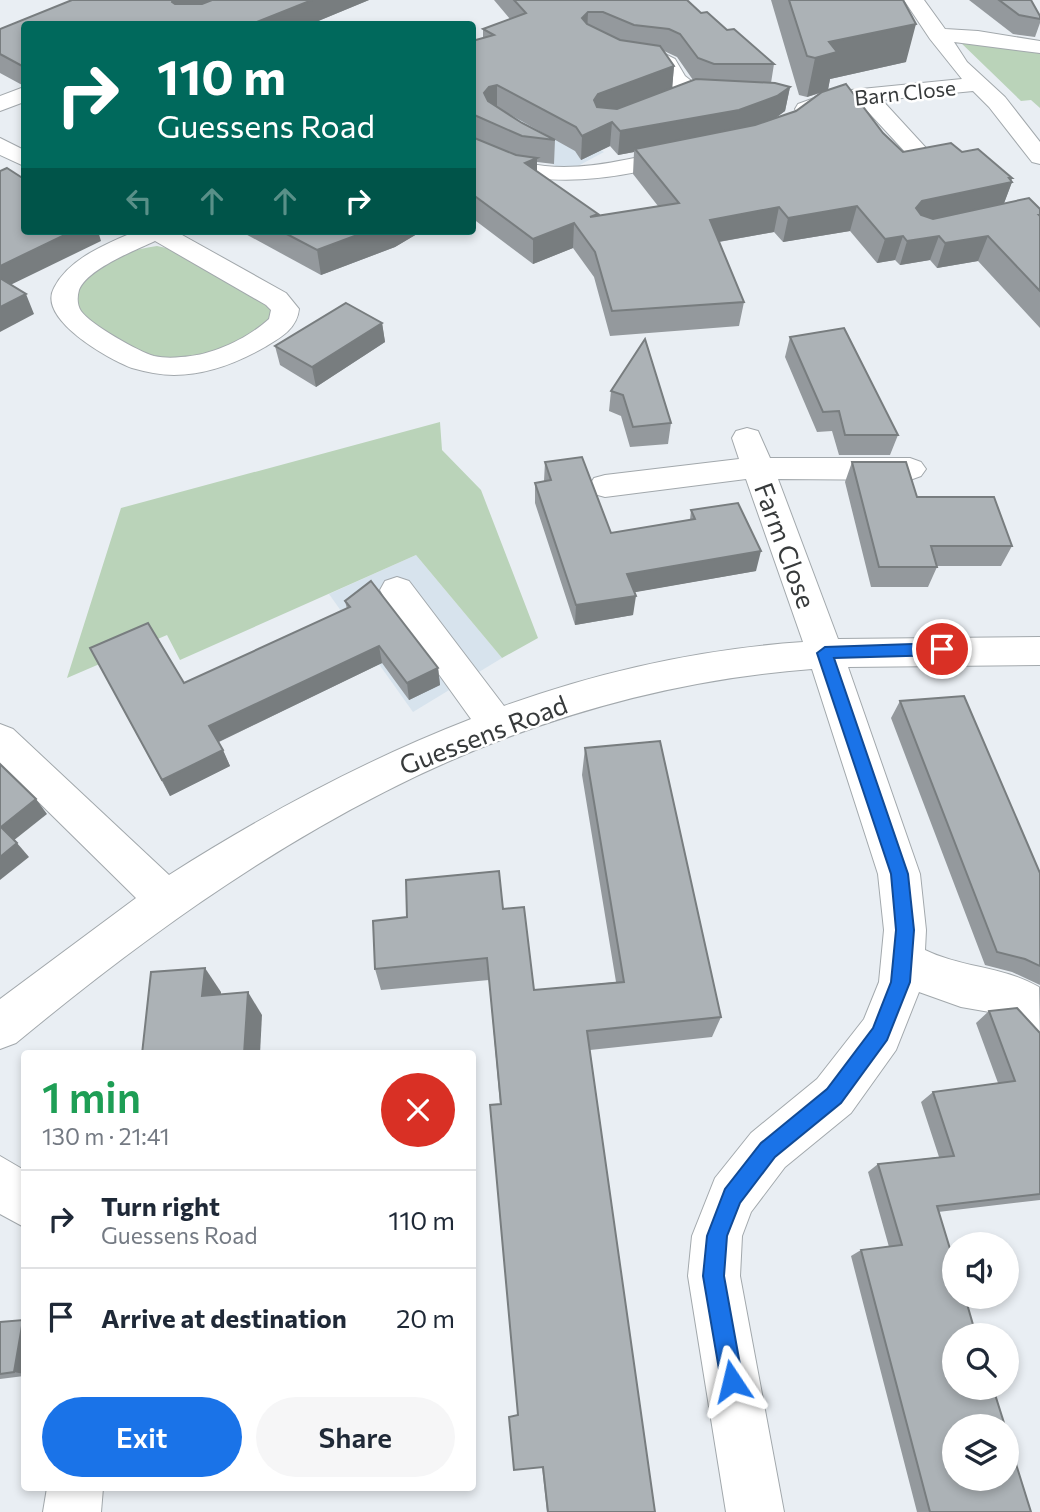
<!DOCTYPE html>
<meta charset="utf-8">
<style>
body{margin:0;font-family:Commissioner,sans-serif;background:#f6f6f7;color:#1f2937;height:100vh;display:flex;flex-direction:column;font-size:26px;white-space:nowrap}
*{box-sizing:border-box;margin:0}
p{font-size:23px;color:#747a83}
.icon{flex:none;width:38px;height:38px;fill:none;stroke:currentColor;stroke-width:2;stroke-linecap:round;stroke-linejoin:round}
.map{position:relative;flex:1;overflow:hidden}
.drawer{position:absolute;left:21px;top:1050px;width:455px;height:441px;display:flex;flex-direction:column;background:#fff;border-radius:7px;box-shadow:0 4px 10px #0003}
.drawer>*{flex:none}
.hud{position:absolute;left:21px;top:21px;width:455px;height:214px;border-radius:7px;box-shadow:0 4px 10px #0003;background:#00695c;color:#fff;overflow:hidden}
.fabs{position:absolute;left:942px;top:1232px;display:grid;gap:14px}
.fabs a{display:grid;place-items:center;width:77px;height:77px;border-radius:50%;background:#fff;box-shadow:0 4px 10px #0003;font-size:35px}
.pin{position:absolute;display:grid;place-items:center;width:60px;height:60px;color:#fff;margin:-30px;border:4px solid #fff;border-radius:50%;box-shadow:0 2px 7px #0007}
.me{position:absolute;width:77px;margin:-38px;rotate:350deg;stroke-linejoin:round;filter:drop-shadow(0 0 5px #0008)}
.turn{display:flex;align-items:center;gap:24px;height:147px;padding:0 21px;font-size:32px}
.turn .icon{width:91px;height:91px;stroke-width:2.5}
.turn b{display:block;font-size:49px;line-height:60px}
.lanes{display:flex;align-items:center;height:66px;padding:0 21px;background:#0003;justify-content:center;gap:35px;direction:ltr}
.lanes .off{opacity:.35}
.round{display:grid;place-items:center;flex:none;width:74px;height:74px;border-radius:37px;background:#f6f6f7}
.headline{display:flex;align-items:center;justify-content:space-between;height:119px;padding:0 21px}
h1{font-size:42px;font-weight:600;line-height:52px;color:#1e9e55}
.button{display:flex;gap:14px;margin-top:auto;padding:14px 21px}
.button a{flex:1;height:80px;border-radius:42px;background:#1a73e8;color:#fff;font-size:28px;font-weight:600;line-height:80px;text-align:center}
.button a+a{background:#f6f6f7;color:#1f2937}
ul{padding:0;list-style:none}
li{display:flex;align-items:center;gap:21px;height:98px;padding:0 21px;border-top:2px solid #e0e1e3}
li div{flex:1}
li b{display:block;font-size:26px}
li em{font-style:normal}
.map>svg:first-child{display:block}
.built{fill:#d7e3ed}
.green{fill:#bad3b9}
.lines{fill:none;stroke-linecap:round;stroke-linejoin:round}
.minor-casing{stroke:#a2a8ac;stroke-width:2}
.minor{fill:#fff;fill-rule:evenodd}
.wall{fill:#94999d;fill-rule:evenodd}
.shaded-wall{fill:#787d7f}
.building{fill:#acb2b6;stroke:#787d7f;stroke-width:2}
.route{fill:#1a73e8;stroke:#114b97;stroke-width:2}
.labels{text-anchor:middle;dominant-baseline:central;stroke-width:5;stroke-linejoin:round;paint-order:stroke}
.far-street-label{font-size:21px;fill:#373a3b;stroke:#fff}
.street-label{font-size:26px;fill:#373a3b;stroke:#fff}
</style>
<div class="map">
<svg width="1040" height="1512" viewBox="0 0 1040 1512">
<rect width="100%" height="100%" fill="#e9eef3"/>
<g class="built">
<path d="M529,104L563,130L604,152L576,167L560,168L472,124Z"/>
<path d="M416,555L502,658L413,712L329,594Z"/>
</g>
<g class="green">
<path d="M958,40L1040,50V108L1031,100L1021,101Z"/>
<path d="M157,246L171,249L265,302L271,310L268,324C232,345 195,369 151,356C140,353 128,344 118,338C93,324 87,326 75,300C82,266 126,250 157,246Z"/>
<path d="M440,422L442,450L481,490L538,638L502,658L416,555L180,660L167,635L67,678L121,508Z"/>
</g>
<g class="lines">
<g class="minor-casing">
<g id="minor">
<path d="M904,0H924L945,29L978,31L1040,41V53L954,42L967,62L1005,97L1040,142V164L1032,162L989,107L973,91L882,100L927,149L923,154H907L860,103L835,105L806,116L798,114L795,109L798,104L831,92L962,79L930,39Z"/>
<path d="M633,51L665,54L675,59L685,76L699,87L738,93L741,98L738,103C706,111 672,97 659,67L626,61L623,57L626,53Z"/>
<path d="M24,87V102L0,111V96Z"/>
<path d="M0,138L24,150V166L0,155Z"/>
<path d="M472,140C492,145 507,159 527,163C578,175 635,157 686,147L694,149L698,154L694,159C621,177 541,196 472,157Z"/>
<path d="M136,231H175L286,293L299,309C297,329 280,338 265,347C237,363 206,375 174,375C160,375 146,372 132,368C108,359 37,319 54,288C69,258 107,244 136,231ZM155,241L266,305L271,310L269,319C247,339 211,356 181,357C173,358 163,358 154,356C139,352 90,324 81,311C77,305 77,297 79,290C87,269 136,250 155,241Z"/>
<path d="M747,428L758,431L770,458H910L921,462L926,469L921,476L910,480L778,479L838,639L1040,637V665L848,667L920,874L926,930L925,950C962,968 1003,966 1039,987L1040,1047L1024,1041L1016,1027L1001,1014L961,1007L919,992L896,1050L851,1113L785,1167L751,1212L742,1236L740,1276L784,1512H726L688,1276L692,1236L715,1178L751,1133L817,1079L864,1019L879,982L884,930L878,874L812,669C498,693 253,847 16,1043L0,1049V999L136,898L0,764V724L13,729L169,875C265,814 365,760 471,719L385,599L380,590L385,581L397,577L409,581L504,706C601,671 701,649 803,642L746,479L605,497L594,494L589,486L594,478L605,475L739,459L732,438L736,431Z"/>
<path d="M0,1156L24,1170V1227L0,1214Z"/>
<path d="M47,1488H103L101,1512H43Z"/>
</g>
</g>
<use href="#minor" class="minor"/>
</g>
<g class="wall">
<path d="M72,0H369L311,24H24V86L0,73V29Z"/>
<path d="M494,0H687L701,13L727,30L774,64L771,83L790,87L785,111L775,118L796,111L820,93L807,97L799,95L771,0H903L906,62L830,79L828,89L883,133L903,152H962L1012,182L1004,203L1040,209V328L978,261L937,268L930,260L900,265L895,260L877,263L850,231L783,242L774,232L719,242L744,302L739,326L610,336L594,277L573,248L533,264L472,218V41L483,38V29L510,19ZM664,51L677,57L693,80L672,88L674,66ZM507,113L575,151L581,160L610,146L618,155L634,152L633,174L658,206L598,216L537,172V162L554,164L555,140L522,123Z"/>
<path d="M969,0H1031L1040,16V23L1035,37L1013,34Z"/>
<path d="M240,231H422L395,247L321,275Z"/>
<path d="M382,323L385,342L316,387L280,365L275,346Z"/>
<path d="M790,337L898,435L890,455H839L832,431L817,432L785,357Z"/>
<path d="M645,339L671,423L668,444L630,447L621,416L609,411L611,391Z"/>
<path d="M545,462L611,533L690,520L691,510L756,571L634,592L633,615L575,625L535,503V483L544,481Z"/>
<path d="M852,462L1012,546L1001,566H937V567L928,587H871L845,482Z"/>
<path d="M345,601L438,668L440,685L409,700L382,663L219,742L230,766L170,796L90,648L184,683L347,609Z"/>
<path d="M900,701L1040,873V985L1012,972L985,965L891,718Z"/>
<path d="M585,748L721,1017L712,1037L590,1050L655,1512H547L542,1467L518,1415L500,1104L489,980L381,990L375,969L503,909L534,990L616,982L582,775Z"/>
<path d="M989,1011L1040,1033V1200L938,1212L1031,1512H917L851,1256L861,1250L889,1247L868,1172L878,1164L939,1157L921,1102L933,1092L998,1083L976,1023Z"/>
<path d="M24,1321V1376L0,1379V1322Z"/>
</g>
<g class="shaded-wall">
<path d="M173,0H226L177,24L172,2Z"/>
<path d="M312,0H369L311,24H252Z"/>
<path d="M588,12L587,34L582,18Z"/>
<path d="M916,24L906,62L830,79L828,90L807,97L815,58L829,42Z"/>
<path d="M674,66L672,90L597,118L594,100L598,94Z"/>
<path d="M497,85V108L485,117L484,93L489,87Z"/>
<path d="M790,87L785,111L773,120L735,133L635,149L634,152L618,155L620,131Z"/>
<path d="M612,122L610,146L581,160L582,136Z"/>
<path d="M537,158V182L525,163Z"/>
<path d="M1012,178L1011,182H1012L1003,206L914,225L916,208L922,201Z"/>
<path d="M857,206L850,231L783,242L788,218Z"/>
<path d="M779,207L774,232L706,244L710,220Z"/>
<path d="M574,223L573,248L533,264V239Z"/>
<path d="M73,231H98L101,241L0,290V266Z"/>
<path d="M368,231H422L395,247L321,275L317,250Z"/>
<path d="M903,236L895,260L877,263L885,239Z"/>
<path d="M939,236L930,260L900,265L907,241Z"/>
<path d="M988,236L978,261L937,268L945,243Z"/>
<path d="M26,294L34,314L0,332V307Z"/>
<path d="M382,323L385,342L316,387L312,367Z"/>
<path d="M761,551L756,571L625,594L627,574Z"/>
<path d="M636,596L633,615L575,625L576,605Z"/>
<path d="M379,646L382,663L216,743L209,726Z"/>
<path d="M438,668L440,685L409,700L407,683Z"/>
<path d="M223,750L230,766L170,796L162,780Z"/>
<path d="M36,799L47,814L13,841L1,827Z"/>
<path d="M17,843L29,857L0,880V857Z"/>
<path d="M205,968L221,992L219,1019L202,996Z"/>
<path d="M248,992L262,1015L260,1054H244Z"/>
<path d="M23,1320L24,1321V1374L14,1372Z"/>
</g>
<g class="building">
<path d="M72,0H173L172,2L175,4H202L212,0H312L252,24H24V67L0,54V29Z"/>
<path d="M514,0H687L701,13L707,12L727,30L734,29L774,64H714L698,58L680,34L669,29L634,25L603,12H588L582,18L587,24L620,40L660,46L674,66L598,94L594,100L597,107L617,109L696,79L775,83L790,87L777,96L739,110L620,131L612,122L582,136L576,127L497,85L489,87L484,93L488,101L522,123L555,140L522,136L472,114V41L494,35L483,29L526,13Z"/>
<path d="M789,0H903L916,24L829,42L837,52L815,58L807,56Z"/>
<path d="M999,0H1031L1040,16V19L1019,15Z"/>
<path d="M846,84L883,133L903,152L951,143L962,152L978,149L1012,178H1009L1012,182L922,201L916,208L921,215L933,219L1029,198L1040,209V215H1039L1040,216V291L988,236L945,243L939,236L907,241L903,236L885,239L857,206L788,218L779,207L710,220L744,302L612,311L595,252L574,223L533,239L472,194V137L516,155L537,158L525,163L598,214L590,217L679,203L635,149L755,125L796,111L822,92Z"/>
<path d="M7,168L24,179V231H73L0,266V171Z"/>
<path d="M281,231H368L317,250Z"/>
<path d="M0,278L26,294L0,307Z"/>
<path d="M346,303L382,323L312,367L275,346Z"/>
<path d="M844,328L898,435H845L839,411L823,412L790,337Z"/>
<path d="M645,339L671,423L633,427L623,395L611,391Z"/>
<path d="M582,457L611,533L695,519L691,510L738,503L761,551L627,574L636,596L576,605L535,483L551,480L545,462Z"/>
<path d="M852,462H906L917,497H994L1012,546H931L937,567H879Z"/>
<path d="M371,581L438,668L407,683L379,646L209,726L223,750L162,780L90,648L148,623L184,683L350,607L345,601Z"/>
<path d="M964,696L1040,873V966L1025,959L997,952L900,701Z"/>
<path d="M660,741L721,1017L587,1031L655,1512H548L543,1467L514,1470L509,1417L518,1415L490,1105L501,1104L487,958L375,969L373,921L407,917L406,880L499,871L503,909L524,907L534,990L624,982L585,748Z"/>
<path d="M0,764L36,799L1,827L17,843L0,857Z"/>
<path d="M205,968L202,996L248,992L244,1054H142L151,972Z"/>
<path d="M1017,1008L1040,1033V1194L937,1206L954,1262V1297H965L976,1335H954V1388H993L1005,1426H954V1479H1006V1432L1031,1512H930L861,1250L902,1245L878,1164L954,1156L933,1092L1015,1081L989,1011Z"/>
<path d="M23,1320L14,1372L0,1374V1322Z"/>
</g>
<path class="route" d="M942,643L950,649L942,655L834,658L908,874L914,930L910,982L887,1040L841,1103L775,1157L740,1203L727,1236L724,1276L743,1381L740,1389L732,1392L724,1389L721,1381L703,1276L707,1236L725,1189L761,1143L827,1089L873,1028L891,982L896,930L891,874L817,653L825,647Z"/>
<g class="labels">
<g class="far-street-label">
<text transform="translate(905 92) rotate(-6)">Barn Close</text>
</g>
<g class="street-label">
<text transform="translate(786 545) rotate(70)">Farm Close</text>
<text transform="translate(483 734) rotate(-21)">Guessens Road</text>
</g>
</g>
</svg>
<div class="fabs">
<a><svg class="icon" aria-label="sound" viewBox="0 0 24 24"><path d="M4 9h4l5-4v14l-5-4H4zM17 9q2 3 0 6"/></svg></a>
<a><svg class="icon" aria-label="search" viewBox="0 0 24 24"><circle cx="10" cy="10" r="6"/><path d="M15 15l6 6"/></svg></a>
<a><svg class="icon" aria-label="layers" viewBox="0 0 24 24"><path d="M12 4l9 5-9 5-9-5zM3 14l9 5 9-5"/></svg></a>
</div>
<div class="pin" style="left:942px;top:649px;background:#d93025"><svg class="icon" aria-label="arrive" viewBox="0 0 24 24"><path d="M6 21V4h12l-3 4 3 4H6"/></svg></div>
<svg class="me" style="left:732px;top:1381px" viewBox="-20 -20 40 40"><path d="M0-17L14 15 0 8-14 15z" fill="#1a73e8" stroke="#fff" stroke-width="4"/></svg>
<div class="hud">
<div class="turn"><svg class="icon" aria-label="right" viewBox="0 0 24 24"><path d="M7 20v-9h11M14 6l5 5-5 5"/></svg><div><b>110 m</b>Guessens Road</div></div>
<div class="lanes"><svg class="icon off" aria-label="left" viewBox="0 0 24 24"><path d="M17 20v-9H6M10 6l-5 5 5 5"/></svg><svg class="icon off" aria-label="ahead" viewBox="0 0 24 24"><path d="M12 20V5M6 11l6-6 6 6"/></svg><svg class="icon off" aria-label="ahead" viewBox="0 0 24 24"><path d="M12 20V5M6 11l6-6 6 6"/></svg><svg class="icon" aria-label="right" viewBox="0 0 24 24"><path d="M7 20v-9h11M14 6l5 5-5 5"/></svg></div>
</div>
<section class="drawer">
<div class="headline"><div><h1>1 min</h1><p>130 m · 21:41</p></div><a class="round" style="background:#d93025;color:#fff"><svg class="icon" aria-label="close" viewBox="0 0 24 24"><path d="M6 6l12 12M18 6L6 18"/></svg></a></div>
<ul>
<li><svg class="icon" aria-label="right" viewBox="0 0 24 24"><path d="M7 20v-9h11M14 6l5 5-5 5"/></svg><div><b>Turn right</b><p>Guessens Road</p></div><em>110 m</em></li>
<li><svg class="icon" aria-label="arrive" viewBox="0 0 24 24"><path d="M6 21V4h12l-3 4 3 4H6"/></svg><div><b>Arrive at destination</b></div><em>20 m</em></li>
</ul>
<div class="button"><a>Exit</a><a>Share</a></div>
</section>
</div>
